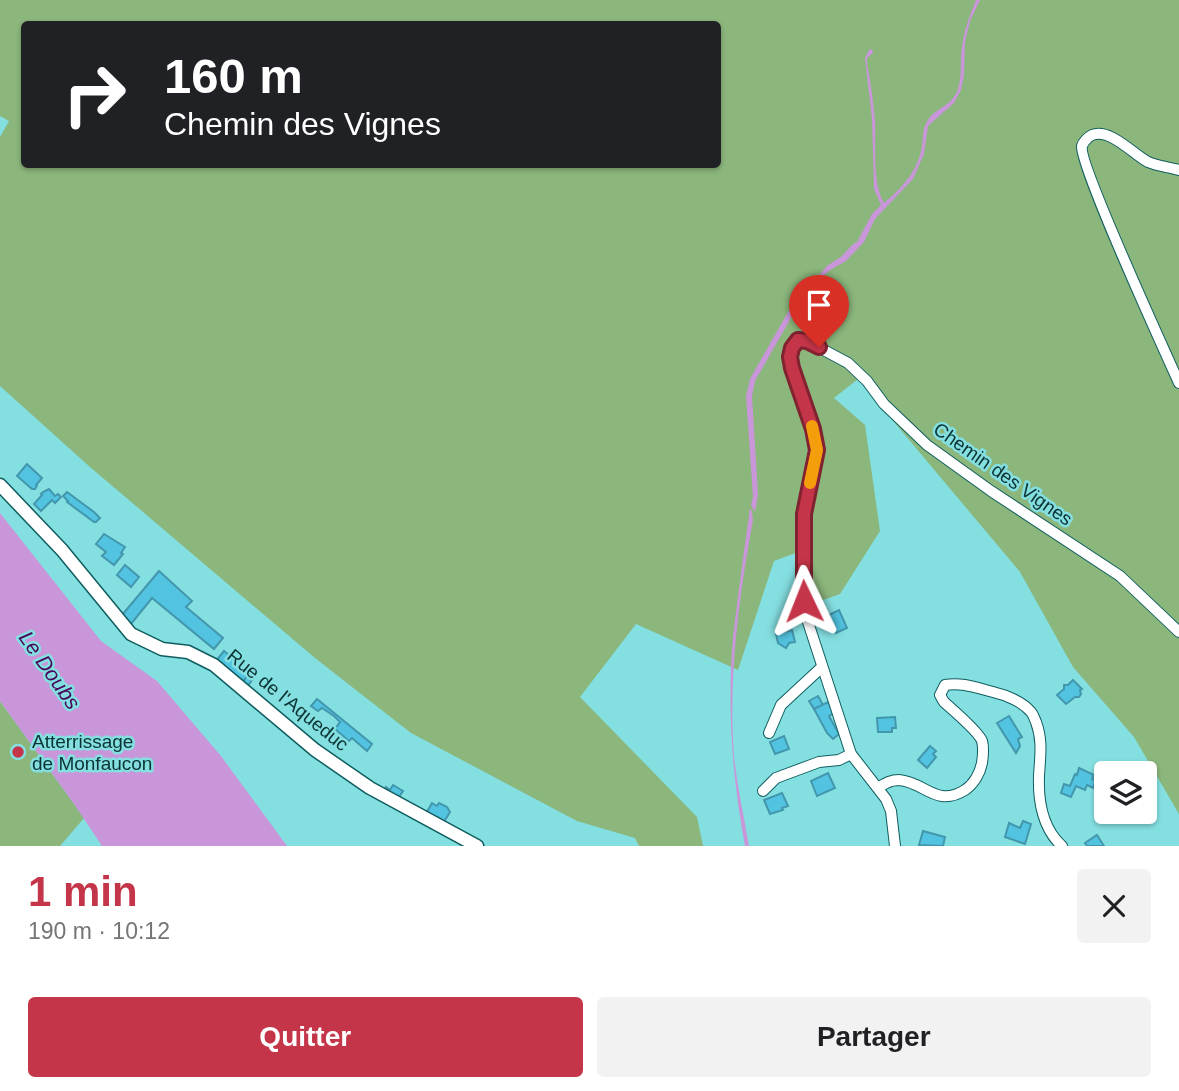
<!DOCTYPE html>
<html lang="fr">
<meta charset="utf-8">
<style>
body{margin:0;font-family:Arial,sans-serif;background:#f2f2f2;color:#202124;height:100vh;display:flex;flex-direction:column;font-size:26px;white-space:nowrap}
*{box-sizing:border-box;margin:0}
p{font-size:23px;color:#757577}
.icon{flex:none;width:38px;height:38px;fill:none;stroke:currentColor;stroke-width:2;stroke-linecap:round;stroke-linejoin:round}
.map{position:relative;height:846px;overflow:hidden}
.sheet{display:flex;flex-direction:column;background:#fff;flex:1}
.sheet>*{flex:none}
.banner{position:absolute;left:21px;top:21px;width:700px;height:147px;border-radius:7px;box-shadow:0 2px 5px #0004;background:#202124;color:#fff;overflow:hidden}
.fabs{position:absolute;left:1094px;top:761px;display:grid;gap:14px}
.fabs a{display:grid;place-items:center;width:63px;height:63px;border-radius:7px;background:#fff;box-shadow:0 2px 5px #0004;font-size:35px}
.pin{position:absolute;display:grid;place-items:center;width:60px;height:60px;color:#fff;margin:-72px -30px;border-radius:50% 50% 50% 0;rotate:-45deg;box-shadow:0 0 7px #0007}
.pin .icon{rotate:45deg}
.me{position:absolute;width:77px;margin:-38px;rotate:358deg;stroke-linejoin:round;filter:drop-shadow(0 0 5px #0008)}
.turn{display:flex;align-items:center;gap:24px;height:147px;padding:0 28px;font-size:32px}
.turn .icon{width:91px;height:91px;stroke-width:2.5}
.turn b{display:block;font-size:49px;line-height:60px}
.round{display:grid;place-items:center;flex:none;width:74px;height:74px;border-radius:7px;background:#f2f2f2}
.head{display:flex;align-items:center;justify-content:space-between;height:119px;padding:0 28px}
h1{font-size:42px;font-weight:700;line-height:52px;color:#c53549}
.action{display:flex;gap:14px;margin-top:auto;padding:14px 28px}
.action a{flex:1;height:80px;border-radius:7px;background:#c53549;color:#fff;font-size:28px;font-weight:700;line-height:80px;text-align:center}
.action a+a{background:#f2f2f2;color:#202124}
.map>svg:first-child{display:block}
.green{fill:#8bb67c;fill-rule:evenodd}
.water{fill:#c996d9}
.building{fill:#52c3e0;stroke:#4397ad;stroke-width:2}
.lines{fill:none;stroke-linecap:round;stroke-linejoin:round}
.minor-casing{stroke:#0f5d5f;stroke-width:12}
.tertiary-casing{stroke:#0f5d5f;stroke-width:15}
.minor{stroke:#fff;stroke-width:10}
.tertiary{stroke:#fff;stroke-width:12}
.route-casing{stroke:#80222f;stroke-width:18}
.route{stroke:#c53549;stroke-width:12}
.slow{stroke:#f59e0b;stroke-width:12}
.poi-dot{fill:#c53549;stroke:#84dfe1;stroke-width:2.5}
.labels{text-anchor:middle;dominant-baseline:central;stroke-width:5;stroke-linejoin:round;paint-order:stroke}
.street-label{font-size:19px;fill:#0c3435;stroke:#84dfe1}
.poi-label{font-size:19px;fill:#0c3435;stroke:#84dfe1;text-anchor:start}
.water-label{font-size:21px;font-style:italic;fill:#49065a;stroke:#84dfe1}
</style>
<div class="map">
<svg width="1179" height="846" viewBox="0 0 1179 846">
<rect width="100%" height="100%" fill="#84dfe1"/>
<g class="green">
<path d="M0,0H1179V814L1134,737L1073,667L1020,572L858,379L834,398L865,425L880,531L840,594L809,605L801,551L774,561L738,670L636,624L580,697L697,817L703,846H639L635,838L577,821L411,733L315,658L90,467L0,386V137L9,121L0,116ZM24,24H718V164H24Z"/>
<path d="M0,701L84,818L60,846H0Z"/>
</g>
<g class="water">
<path d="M976,0H980L970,21L965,42L964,76L961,90L954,103L928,126L924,154L913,179L875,219L864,242L846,261L830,270L823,276L800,302L755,381L752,396L758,495L755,512L751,505L753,497L746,396L750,379L792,305L828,265L841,257L852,245L857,242L872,214L881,205L874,189L872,119L865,58L869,50L872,49L873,53L867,58V64C871,82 873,101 875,120C876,143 872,184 884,203C901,189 916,173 921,151C924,140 921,130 928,120C937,106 955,106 959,85C962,72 960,59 962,47C964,30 970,15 976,0Z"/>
<path d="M750,508L752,512L753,520C739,597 728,677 734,756C737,786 744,816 749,846H745C732,777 727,707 733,637C738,594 744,551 750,508Z"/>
<path d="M0,513L101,641L157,681L221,756L287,846H102L74,804L0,701Z"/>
</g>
<g class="building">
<path d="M27,464L42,478L36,485L37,486L35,489H32L17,476Z"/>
<path d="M49,489L55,496L58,494L61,497L55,503L52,500L41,511L34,504L42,495L41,494L43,492Z"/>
<path d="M67,492L94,512L100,518L96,522H94L67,502L68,501L63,496Z"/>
<path d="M104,534L125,547L121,553L123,554L114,565L102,556L106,552L96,544Z"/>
<path d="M125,565L139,577L131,587L117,575Z"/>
<path d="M159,571L192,601L186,607L223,638L214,649L152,598L131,624L122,615Z"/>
<path d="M839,610L847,628L836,633L829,615Z"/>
<path d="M792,630L795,642L789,643L786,648L778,643L776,634Z"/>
<path d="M224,651L250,672L242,683L215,662Z"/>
<path d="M250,672L255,676L247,687L242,683Z"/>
<path d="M1073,680L1082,689L1080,690L1081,694L1079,697H1075L1066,704L1057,695L1064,689V685H1068Z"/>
<path d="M818,696L823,705L814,709L809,701Z"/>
<path d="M317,699L372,744L367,751L352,738L349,741L335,729L340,722L334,716L322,708L318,711L311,706Z"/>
<path d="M828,702L834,713L829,716L839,734L833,739L827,733L814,709Z"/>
<path d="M1009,716L1022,737L1018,739L1020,746L1016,753L997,723Z"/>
<path d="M895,717L896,728H892V732H878L877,718Z"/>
<path d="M784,736L789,749L775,754L770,742Z"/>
<path d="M930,746L936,751L933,754L936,757L927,768L918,760Z"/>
<path d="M1079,768L1094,775L1092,779L1096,781L1093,788L1087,785L1085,790L1076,786L1071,797L1061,793L1064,784L1070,786L1075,774L1077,775Z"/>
<path d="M828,773L835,788L817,796L811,781Z"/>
<path d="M393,785L403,791L397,800L383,791L386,787L390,790Z"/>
<path d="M782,793L788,806L782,808L783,810L770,814L764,800Z"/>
<path d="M432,803L437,806L439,803L447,807L450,812L444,822L427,812Z"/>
<path d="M1023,821L1031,824L1025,844L1005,837L1009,823L1020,828Z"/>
<path d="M923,831L945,837L943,846L919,845Z"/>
<path d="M1097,835L1104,846H1087L1085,843Z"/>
</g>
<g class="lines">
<g class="minor-casing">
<g id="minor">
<path d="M1179,170C1169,167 1157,166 1148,162C1133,154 1110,128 1092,135C1088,137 1083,142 1082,146C1078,162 1166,354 1179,383"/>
<path d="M769,733L781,705L822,667"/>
<path d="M879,787C886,783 891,780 899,780C925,782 936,808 965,790C974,784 980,773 982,763C983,756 984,748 982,741C979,732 953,710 944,702L940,695L945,685C962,682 977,688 993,692C1006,695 1023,702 1031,712C1033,714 1035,720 1036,722C1043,741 1040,757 1039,776C1038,801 1043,829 1062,846"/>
<path d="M763,791L776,778L819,762L839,760L851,754"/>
<path d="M895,846L891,811L886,799L851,754L807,619L803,565L804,514L817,450L813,429L801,396L790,357L792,348L798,340L807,341L848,363L867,381L884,404L927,445L991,491L1120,576L1179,632"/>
</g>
</g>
<g class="tertiary-casing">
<path id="tertiary" d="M0,485L62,550L131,634L162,649L188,652L214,665L315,750L370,788L477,846"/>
</g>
<use href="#minor" class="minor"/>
<use href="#tertiary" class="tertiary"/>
</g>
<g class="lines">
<g class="route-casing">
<path id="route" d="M804,601V514L817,450L813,429L792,368L790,357L792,348L798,340L807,341L819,347"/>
</g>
<use href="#route" class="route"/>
<path class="slow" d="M810,483L817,450L812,426"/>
</g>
<circle class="poi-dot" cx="18" cy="752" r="7"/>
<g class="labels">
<g class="street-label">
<text transform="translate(1003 474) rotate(35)">Chemin des Vignes</text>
<text transform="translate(288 700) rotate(39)">Rue de l'Aqueduc</text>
</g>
<g class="poi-label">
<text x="32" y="741">Atterrissage<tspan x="32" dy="22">de Monfaucon</tspan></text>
</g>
<g class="water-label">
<text transform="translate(50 670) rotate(55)">Le Doubs</text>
</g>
</g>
</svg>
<div class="fabs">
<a><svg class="icon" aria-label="layers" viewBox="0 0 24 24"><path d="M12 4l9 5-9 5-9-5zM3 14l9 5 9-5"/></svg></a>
</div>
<div class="pin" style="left:819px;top:347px;background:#d93025"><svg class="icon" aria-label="arrive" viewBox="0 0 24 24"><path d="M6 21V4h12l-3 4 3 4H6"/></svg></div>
<svg class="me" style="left:804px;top:601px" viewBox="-20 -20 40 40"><path d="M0-17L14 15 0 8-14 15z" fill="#c53549" stroke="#fff" stroke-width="4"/></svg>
<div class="banner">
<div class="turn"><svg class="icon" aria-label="right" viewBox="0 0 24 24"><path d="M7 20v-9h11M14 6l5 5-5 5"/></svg><div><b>160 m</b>Chemin des Vignes</div></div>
</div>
</div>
<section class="sheet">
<div class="head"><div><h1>1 min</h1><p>190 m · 10:12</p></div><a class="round"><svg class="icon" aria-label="close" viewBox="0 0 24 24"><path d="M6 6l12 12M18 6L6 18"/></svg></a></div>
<div class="action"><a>Quitter</a><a>Partager</a></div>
</section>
